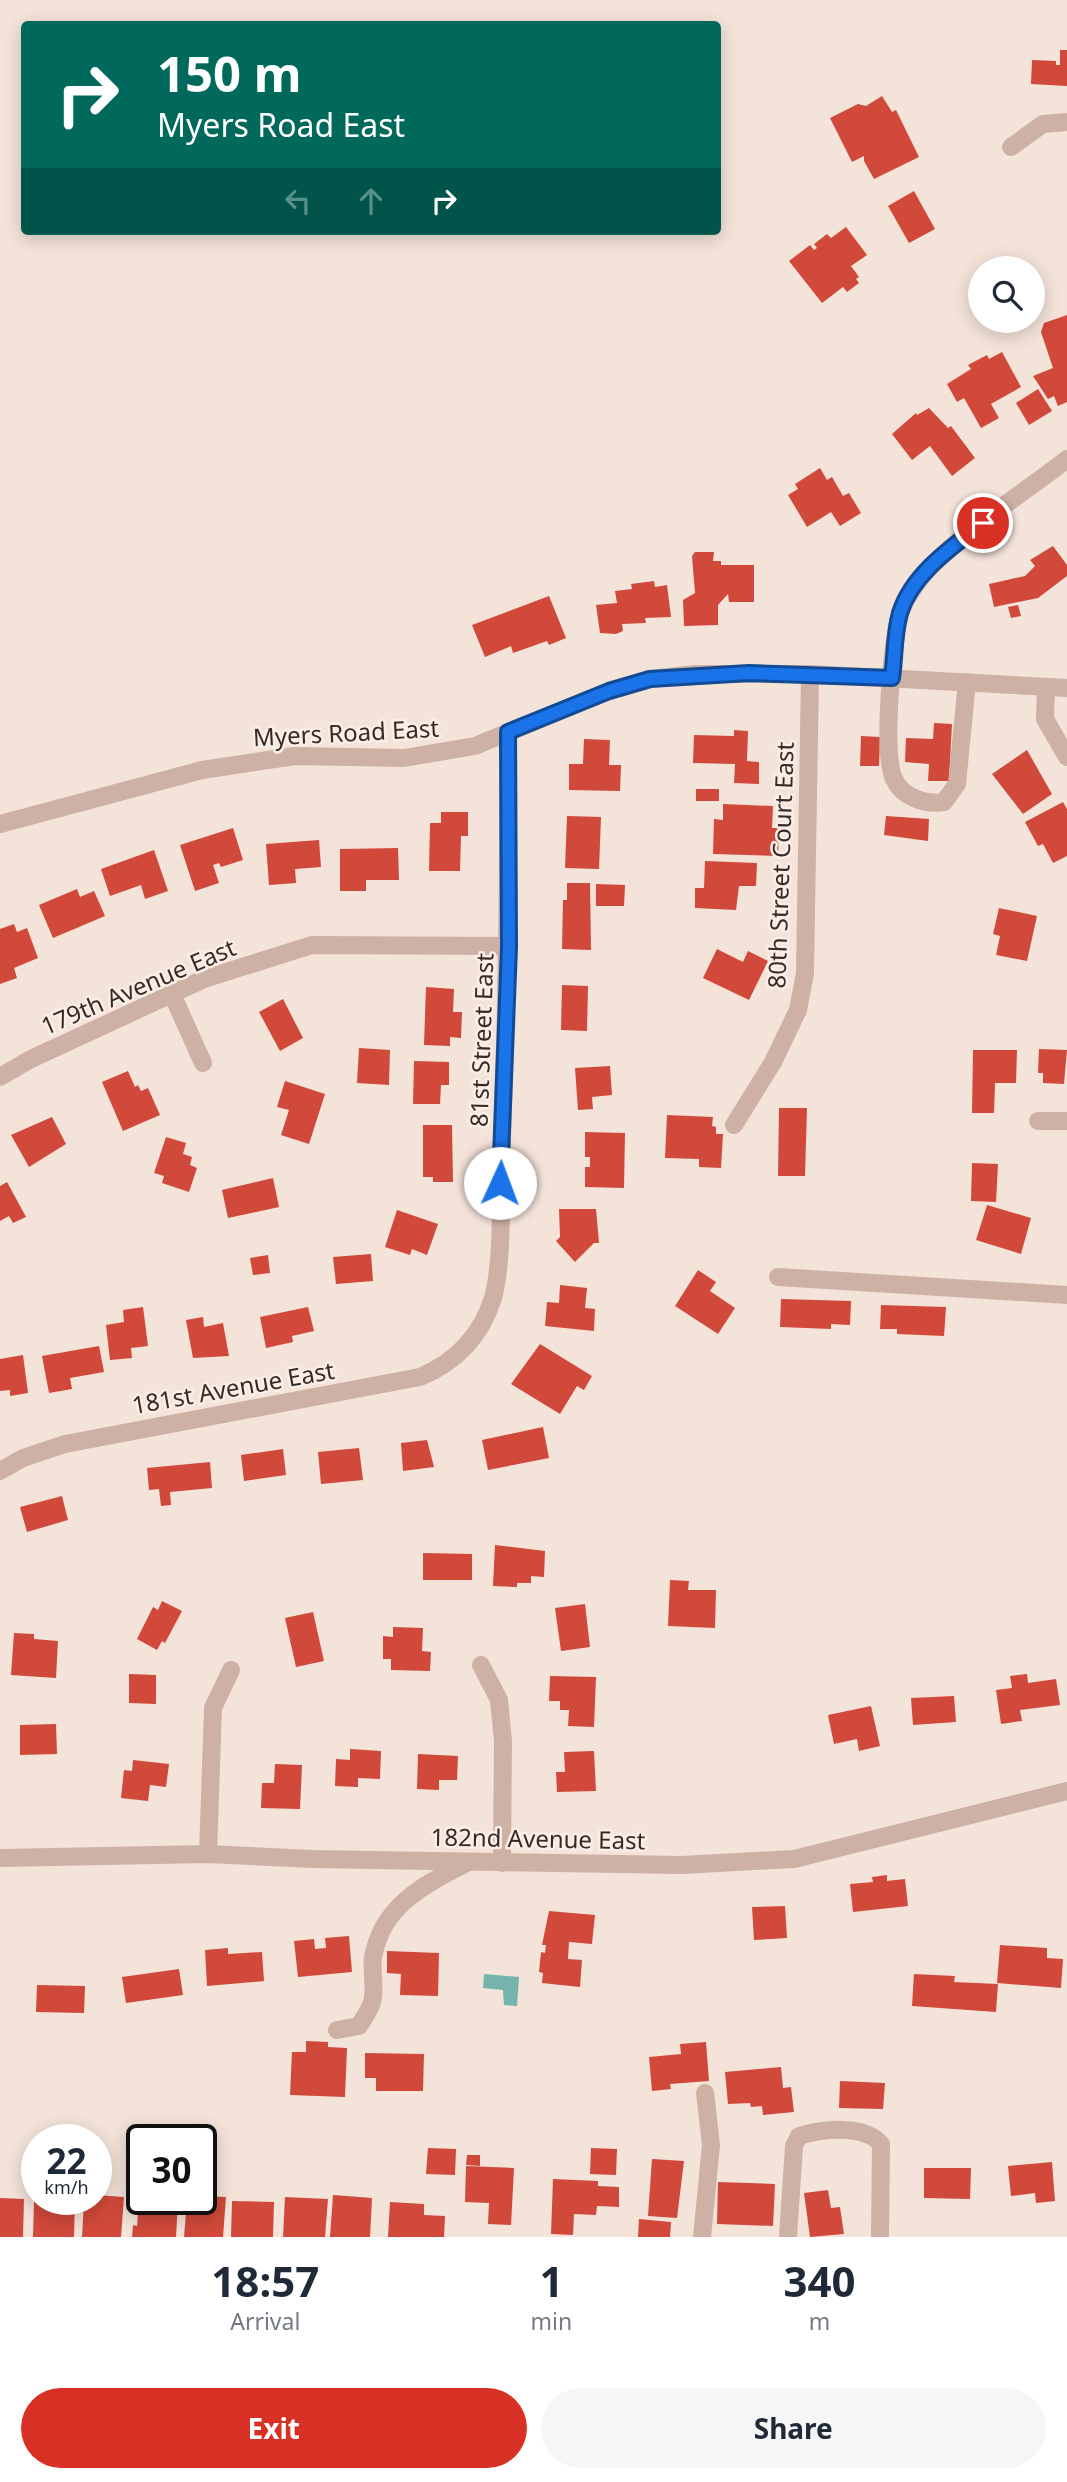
<!DOCTYPE html>
<style>
body{margin:0;font-family:"Noto Sans",sans-serif;background:#f6f6f7;color:#1f2937;height:100vh;display:flex;flex-direction:column;font-size:26px;white-space:nowrap}
*{box-sizing:border-box;margin:0}
p{font-size:23px;color:#747a83}
.icon{flex:none;width:38px;height:38px;fill:none;stroke:currentColor;stroke-width:2;stroke-linecap:round;stroke-linejoin:round}
.map{position:relative;height:2237px;overflow:hidden}
.sheet{display:flex;flex-direction:column;background:#fff;flex:1}
.sheet>*{flex:none}
.top-card{position:absolute;left:21px;top:21px;width:700px;height:214px;border-radius:7px;box-shadow:0 4px 18px #0003;background:#00695c;color:#fff;overflow:hidden}
.controls{position:absolute;left:968px;top:256px;display:grid;gap:14px}
.controls a{display:grid;place-items:center;width:77px;height:77px;border-radius:50%;background:#fff;box-shadow:0 4px 18px #0003;font-size:35px}
.speed{position:absolute;left:21px;top:2124px;display:flex;gap:14px;font-size:35px;font-weight:700;text-align:center}
.speed>*{display:grid;place-content:center;width:91px;height:91px;border-radius:50%;background:#fff;box-shadow:0 4px 18px #0003;line-height:1}
.speed small{font-size:18px;font-weight:400}
.speed .limit{border:4px solid #111;border-radius:10px;background:#fff;color:#111}
.pin{position:absolute;display:grid;place-items:center;width:60px;height:60px;color:#fff;margin:-30px;border:4px solid #fff;border-radius:50%;box-shadow:0 2px 7px #0007}
.me{position:absolute;width:77px;margin:-38px;rotate:2deg;stroke-linejoin:round;filter:drop-shadow(0 0 5px #0008)}
.turn{display:flex;align-items:center;gap:24px;height:147px;padding:0 21px;font-size:32px}
.turn .icon{width:91px;height:91px;stroke-width:2.5}
.turn b{display:block;font-size:49px;line-height:60px}
.lanes{display:flex;align-items:center;height:66px;padding:0 21px;background:#0003;justify-content:center;gap:35px;direction:ltr}
.lanes .off{opacity:.35}
.eta{display:flex;justify-content:space-evenly;align-items:center;height:119px;text-align:center}
.eta b{font-size:42px;font-weight:700;line-height:49px}
.cta{display:flex;gap:14px;margin-top:auto;padding:14px 21px}
.cta a{flex:1;height:80px;border-radius:42px;background:#d93025;color:#fff;font-size:28px;font-weight:700;line-height:80px;text-align:center}
.cta a+a{background:#f6f6f7;color:#1f2937}
.map>svg:first-child{display:block}
.water{fill:#75b3ad}
.building{fill:#d0493a}
.lines{fill:none;stroke-linecap:round;stroke-linejoin:round}
.minor{stroke:#cdb1a4;stroke-width:18}
.route-casing{stroke:#114b97;stroke-width:18}
.route{stroke:#1a73e8;stroke-width:12}
.labels{text-anchor:middle;dominant-baseline:central;stroke-width:5;stroke-linejoin:round;paint-order:stroke}
.street-label{font-size:24px;fill:#372926;stroke:#fbeee6}
</style>
<div class="map">
<svg width="1067" height="2237" viewBox="0 0 1067 2237">
<rect width="100%" height="100%" fill="#f4e3d9"/>
<path class="water" d="M484,1974L519,1977L517,2006L504,2005L503,1990L483,1988Z"/>
<g class="building">
<path d="M1060,50H1067V86L1031,84L1032,60L1056,61V65H1060Z"/>
<path d="M882,96L892,112L896,110L919,157L874,179L864,161V156L852,162L830,118L858,104L866,106Z"/>
<path d="M914,191L935,229L909,243L888,206Z"/>
<path d="M846,227L867,255L851,266L859,277L856,279L859,283L847,292L843,287L822,303L789,261L810,245L814,250L817,248L814,244L827,234L831,238Z"/>
<path d="M1067,315V402L1058,406L1054,396L1048,399L1033,376L1053,368L1041,332L1044,323Z"/>
<path d="M1002,352L1021,387L991,404L999,418L981,428L964,398L957,402L947,384L971,369L968,365L987,355L989,359Z"/>
<path d="M1038,389L1052,411L1029,425L1016,403Z"/>
<path d="M929,408L948,428L951,426L975,458L952,476L930,446L912,460L892,434L916,413L917,415Z"/>
<path d="M820,468L827,480L832,477L843,496L849,493L861,513L840,526L831,512L807,527L788,495L798,489L795,484Z"/>
<path d="M1053,546L1067,565V576L1038,598L994,607L989,584L1025,576L1035,566L1030,560Z"/>
<path d="M695,552H714L713,561H721V565H754V602H729L728,594L718,605V625L684,626L683,600L695,593L692,556Z"/>
<path d="M654,581L655,587L667,585L671,617L645,618L646,623L622,624L623,631L616,634L600,633L596,605L617,603L615,591L632,589L631,584Z"/>
<path d="M549,596L566,638L549,645L547,641L513,653L511,646L485,657L472,625Z"/>
<path d="M1018,605L1021,616L1011,618L1008,607Z"/>
<path d="M934,723L952,724L949,781H928L929,764L905,762L906,738L933,739Z"/>
<path d="M734,730L748,731L747,761L759,762V784L734,783L735,764L693,763L694,735L734,736Z"/>
<path d="M861,736L880,737L879,766H860Z"/>
<path d="M584,739L610,740L609,765H621L620,791L569,790V764H583Z"/>
<path d="M1027,750L1052,794L1023,814L992,774Z"/>
<rect x="696" y="789" width="23" height="12"/>
<path d="M1063,802L1067,809V856L1053,863L1043,844L1038,846L1025,822Z"/>
<path d="M723,804L773,806L772,828H779L778,856L713,854L714,819L723,820Z"/>
<path d="M441,812H468V836H461L460,871H429L430,823H441Z"/>
<path d="M567,816L601,817L599,869L565,868Z"/>
<path d="M886,816L929,819L928,841L884,835Z"/>
<path d="M233,828L243,860L221,867L219,863L213,865L219,883L195,891L180,845Z"/>
<path d="M319,840L321,867L295,869L296,883L269,885L266,844Z"/>
<path d="M398,848L399,880H366V891H340V849Z"/>
<path d="M154,850L168,891L145,899L141,885L110,896L101,869Z"/>
<path d="M705,861L757,863L756,886H739L736,910L695,908V888H704Z"/>
<path d="M567,883H590L591,950L562,949L563,900H567Z"/>
<path d="M596,884L625,885L624,906H596Z"/>
<path d="M77,889L80,897L94,891L105,916L53,938L39,905Z"/>
<path d="M999,908L1037,916L1027,961L996,955L1000,936L993,934Z"/>
<path d="M14,924L17,932L27,928L38,958L14,968L17,978L0,984V929Z"/>
<path d="M717,949L743,962L748,951L768,961L749,1000L703,978Z"/>
<path d="M562,985L588,986L587,1031L561,1030Z"/>
<path d="M426,987L454,989L453,1012H462L461,1038L450,1037V1046L424,1045Z"/>
<path d="M283,999L303,1038L280,1051L259,1012Z"/>
<path d="M359,1048L390,1050L389,1085L357,1083Z"/>
<path d="M1039,1049L1067,1050L1064,1084L1043,1083V1073H1038Z"/>
<path d="M973,1050H1017L1016,1083H995L994,1113H972Z"/>
<path d="M414,1061L449,1062V1085H441L440,1104H413Z"/>
<path d="M610,1066L612,1095L592,1097L593,1109L578,1110L575,1068Z"/>
<path d="M128,1071L135,1087L138,1085L141,1091L148,1088L160,1115L123,1131L102,1082Z"/>
<path d="M285,1081L325,1094L309,1144L281,1135L289,1110L277,1107Z"/>
<path d="M779,1108H807L805,1176H778Z"/>
<path d="M667,1115L713,1117L712,1126L716,1127V1134H723L721,1168L699,1167V1159L665,1158Z"/>
<path d="M52,1117L66,1144L29,1167L11,1135Z"/>
<path d="M423,1125H452L453,1182H433V1177H423Z"/>
<path d="M585,1132L625,1133L624,1188L585,1187V1167H590V1157H585Z"/>
<path d="M166,1137L186,1143L183,1154L192,1157L190,1165L197,1168L189,1192L162,1183L164,1176L154,1173Z"/>
<path d="M972,1163L998,1164L996,1202L971,1201Z"/>
<path d="M273,1178L279,1207L228,1218L222,1190Z"/>
<path d="M7,1182L26,1217L13,1223L9,1216L0,1221V1186Z"/>
<path d="M987,1205L1031,1218L1021,1254L976,1240Z"/>
<path d="M559,1209H596L599,1243H594L575,1262L556,1241L560,1237Z"/>
<path d="M397,1210L438,1224L427,1255L412,1249L410,1255L385,1247Z"/>
<path d="M371,1254L373,1281L336,1284L333,1257Z"/>
<path d="M268,1255L270,1273L253,1275L250,1258Z"/>
<path d="M698,1270L716,1282L710,1291L735,1308L718,1334L675,1306Z"/>
<path d="M560,1285L587,1288L585,1308L595,1309L594,1331L545,1326L547,1302L559,1303Z"/>
<path d="M781,1299L851,1301L850,1325L831,1324V1329L780,1327Z"/>
<path d="M881,1305L946,1307L944,1336L897,1334V1329H880Z"/>
<path d="M143,1307L148,1346L131,1348L132,1358L110,1360L106,1325L124,1322L123,1310Z"/>
<path d="M308,1307L314,1331L292,1336L293,1342L266,1348L260,1317Z"/>
<path d="M203,1317L204,1327L223,1323L229,1356L193,1358L186,1320Z"/>
<path d="M540,1344L592,1376L584,1390L577,1386L560,1414L511,1384Z"/>
<path d="M99,1346L104,1372L70,1378L72,1389L49,1393L42,1356Z"/>
<path d="M23,1355L28,1393L10,1396V1390L0,1391V1359Z"/>
<path d="M543,1427L549,1458L488,1470L482,1440Z"/>
<path d="M427,1440L434,1467L403,1471L401,1443Z"/>
<path d="M359,1448L363,1480L321,1484L318,1452Z"/>
<path d="M283,1449L286,1475L244,1481L241,1455Z"/>
<path d="M210,1462L212,1488L170,1492L171,1505L161,1506L159,1489L149,1490L147,1468Z"/>
<path d="M62,1496L68,1520L27,1532L20,1507Z"/>
<path d="M495,1545L545,1551L544,1577L531,1576V1583H517V1587L493,1586Z"/>
<path d="M423,1553L472,1554V1580H423Z"/>
<path d="M670,1580L689,1581L688,1590H716L715,1628L668,1626Z"/>
<path d="M162,1601L182,1611L165,1643L162,1641L157,1650L137,1639L153,1607L158,1610Z"/>
<path d="M585,1604L590,1647L561,1651L555,1608Z"/>
<path d="M313,1612L324,1661L296,1667L285,1618Z"/>
<path d="M393,1627L423,1628L422,1651L431,1652L430,1671L391,1670V1659H383V1636L393,1637Z"/>
<path d="M14,1633L34,1634V1639L58,1641L56,1678L11,1675Z"/>
<path d="M129,1674L156,1675V1704L129,1703Z"/>
<path d="M1027,1674L1028,1683L1056,1679L1060,1705L1020,1710L1022,1721L1001,1724L996,1690L1012,1688L1010,1676Z"/>
<path d="M550,1676L596,1677L594,1727L568,1726L569,1710H560V1701H549Z"/>
<path d="M954,1696L956,1722L913,1725L911,1698Z"/>
<path d="M871,1706L880,1746L859,1751L857,1739L834,1744L828,1715Z"/>
<path d="M56,1724L57,1754L20,1755V1725Z"/>
<path d="M350,1749L381,1751L380,1779L358,1778V1787L335,1786L336,1759L350,1760Z"/>
<path d="M594,1751L596,1791L557,1792L556,1772H565L564,1752Z"/>
<path d="M418,1754L458,1756L457,1780H439V1790L417,1789Z"/>
<path d="M133,1760L169,1764L166,1787L150,1785L148,1801L121,1798L124,1770L132,1771Z"/>
<path d="M275,1764L302,1765L300,1809L261,1808L262,1783H274Z"/>
<path d="M887,1875V1881L905,1879L908,1906L853,1912L850,1884L873,1882L872,1877Z"/>
<path d="M785,1906L787,1938L754,1940L752,1907Z"/>
<path d="M549,1911L595,1915L592,1944L569,1942L568,1959L582,1960L580,1987L542,1983L543,1973L539,1972L541,1952L545,1953L546,1945H542Z"/>
<path d="M349,1936L352,1972L298,1977L294,1941L314,1939L315,1949L326,1948L325,1938Z"/>
<path d="M1000,1945L1047,1948V1958L1063,1959L1061,1988L997,1983Z"/>
<path d="M228,1948V1954L262,1952L264,1981L207,1986L205,1950Z"/>
<path d="M387,1951L439,1953L438,1996L400,1995L401,1974L387,1973Z"/>
<path d="M179,1969L183,1995L126,2003L122,1977Z"/>
<path d="M914,1974L955,1976L954,1982L998,1984L996,2012L912,2006Z"/>
<path d="M37,1985L85,1986L84,2013L36,2012Z"/>
<path d="M306,2041L328,2042V2047L347,2048L345,2097L290,2095L292,2052H306Z"/>
<path d="M706,2042L709,2081L670,2084L671,2089L652,2091L649,2057L681,2054L680,2044Z"/>
<path d="M365,2053L424,2054L423,2091H376V2078H365Z"/>
<path d="M781,2067L783,2088L791,2087L794,2112L763,2115L762,2106L751,2107L750,2103L728,2104L725,2072Z"/>
<path d="M840,2081L885,2083L883,2109L839,2108Z"/>
<path d="M428,2148L456,2149L455,2175L426,2174Z"/>
<path d="M591,2148L617,2149L616,2175L590,2174Z"/>
<path d="M467,2155H480V2166L466,2165Z"/>
<path d="M652,2159L684,2161L677,2218L648,2216Z"/>
<path d="M1052,2162L1055,2201L1036,2203L1035,2193L1011,2196L1008,2166Z"/>
<path d="M466,2166L514,2168L511,2225L488,2224L489,2203L465,2202Z"/>
<path d="M924,2168H971L970,2199L924,2198Z"/>
<path d="M553,2179L598,2181V2186L619,2187V2207L597,2206L596,2215L574,2214L573,2235L551,2234Z"/>
<path d="M718,2182L775,2184L773,2226L717,2224Z"/>
<path d="M828,2190L831,2208L840,2207L844,2234L810,2237L804,2193Z"/>
<path d="M96,2195L124,2197L121,2237H82L84,2200H96Z"/>
<path d="M333,2195L372,2198L370,2237H330Z"/>
<path d="M201,2196L226,2197L223,2237H184L187,2200H201Z"/>
<path d="M285,2197L328,2199L325,2237H283Z"/>
<path d="M0,2198L24,2199L23,2237H0Z"/>
<path d="M139,2199L178,2202L176,2237H132L133,2225L137,2226Z"/>
<path d="M34,2200H75L74,2237H33Z"/>
<path d="M232,2201L274,2202L273,2237H231Z"/>
<path d="M390,2202L424,2204V2215L445,2216L444,2237H388Z"/>
<path d="M639,2219L671,2222L670,2237H638Z"/>
</g>
<g class="lines">
<g class="minor">
<path d="M1011,147L1043,124L1067,122"/>
<path d="M967,682L957,784L944,802C925,805 902,797 894,779C882,753 892,644 900,614C903,604 909,594 915,586C944,543 1024,493 1067,459"/>
<path d="M1046,687L1045,719L1067,757"/>
<path d="M0,824L202,770L295,756L404,758L475,746L609,691L650,679L695,674H810L1067,688"/>
<path d="M172,994L203,1063"/>
<path d="M0,1077L31,1059L204,979L312,945L509,946"/>
<path d="M1038,1121H1067"/>
<path d="M734,1125L773,1062L798,1010L805,973L810,674"/>
<path d="M778,1277L1067,1295"/>
<path d="M0,1471L23,1458L65,1444L420,1377C456,1362 481,1336 493,1298C504,1258 500,1184 502,1140C507,1004 509,868 508,732"/>
<path d="M481,1665L499,1700L503,1741L502,1863"/>
<path d="M208,1854L213,1708L231,1670"/>
<path d="M0,1858L208,1854L313,1859L682,1865L794,1859L1067,1791"/>
<path d="M337,2030L359,2026C363,2019 370,2010 372,2002C376,1988 371,1972 373,1958C381,1907 423,1885 465,1864"/>
<path d="M702,2237L711,2145L705,2093"/>
<path d="M788,2237L794,2146L799,2136C822,2129 864,2124 881,2144L880,2237"/>
</g>
</g>
<g class="lines">
<g class="route-casing">
<path id="route" d="M500,1183L509,947L508,732L609,691L650,679L749,673L892,678C895,657 894,634 900,613C912,574 952,547 983,523"/>
</g>
<use href="#route" class="route"/>
</g>
<g class="labels">
<g class="street-label">
<text transform="translate(346 732) rotate(-3)">Myers Road East</text>
<text transform="translate(780 865) rotate(-88)">80th Street Court East</text>
<text transform="translate(138 986) rotate(-23)">179th Avenue East</text>
<text transform="translate(481 1040) rotate(-88)">81st Street East</text>
<text transform="translate(233 1387) rotate(-10)">181st Avenue East</text>
<text transform="translate(538 1838) rotate(1)">182nd Avenue East</text>
</g>
</g>
</svg>
<div class="controls">
<a><svg class="icon" aria-label="search" viewBox="0 0 24 24"><circle cx="10" cy="10" r="6"/><path d="M15 15l6 6"/></svg></a>
</div>
<div class="speed"><div>22<small>km/h</small></div><div class="limit">30</div></div>
<div class="pin" style="left:983px;top:523px;background:#d93025"><svg class="icon" aria-label="arrive" viewBox="0 0 24 24"><path d="M6 21V4h12l-3 4 3 4H6"/></svg></div>
<svg class="me" style="left:500px;top:1183px" viewBox="-20 -20 40 40"><circle r="19" fill="#fff"/><path d="M0-13L10 11 0 6-10 11z" fill="#1a73e8"/></svg>
<div class="top-card">
<div class="turn"><svg class="icon" aria-label="right" viewBox="0 0 24 24"><path d="M7 20v-9h11M14 6l5 5-5 5"/></svg><div><b>150 m</b>Myers Road East</div></div>
<div class="lanes"><svg class="icon off" aria-label="left" viewBox="0 0 24 24"><path d="M17 20v-9H6M10 6l-5 5 5 5"/></svg><svg class="icon off" aria-label="ahead" viewBox="0 0 24 24"><path d="M12 20V5M6 11l6-6 6 6"/></svg><svg class="icon" aria-label="right" viewBox="0 0 24 24"><path d="M7 20v-9h11M14 6l5 5-5 5"/></svg></div>
</div>
</div>
<section class="sheet">
<div class="eta">
<div><b>18:57</b><p>Arrival</p></div>
<div><b>1</b><p>min</p></div>
<div><b>340</b><p>m</p></div>
</div>
<div class="cta"><a>Exit</a><a>Share</a></div>
</section>
